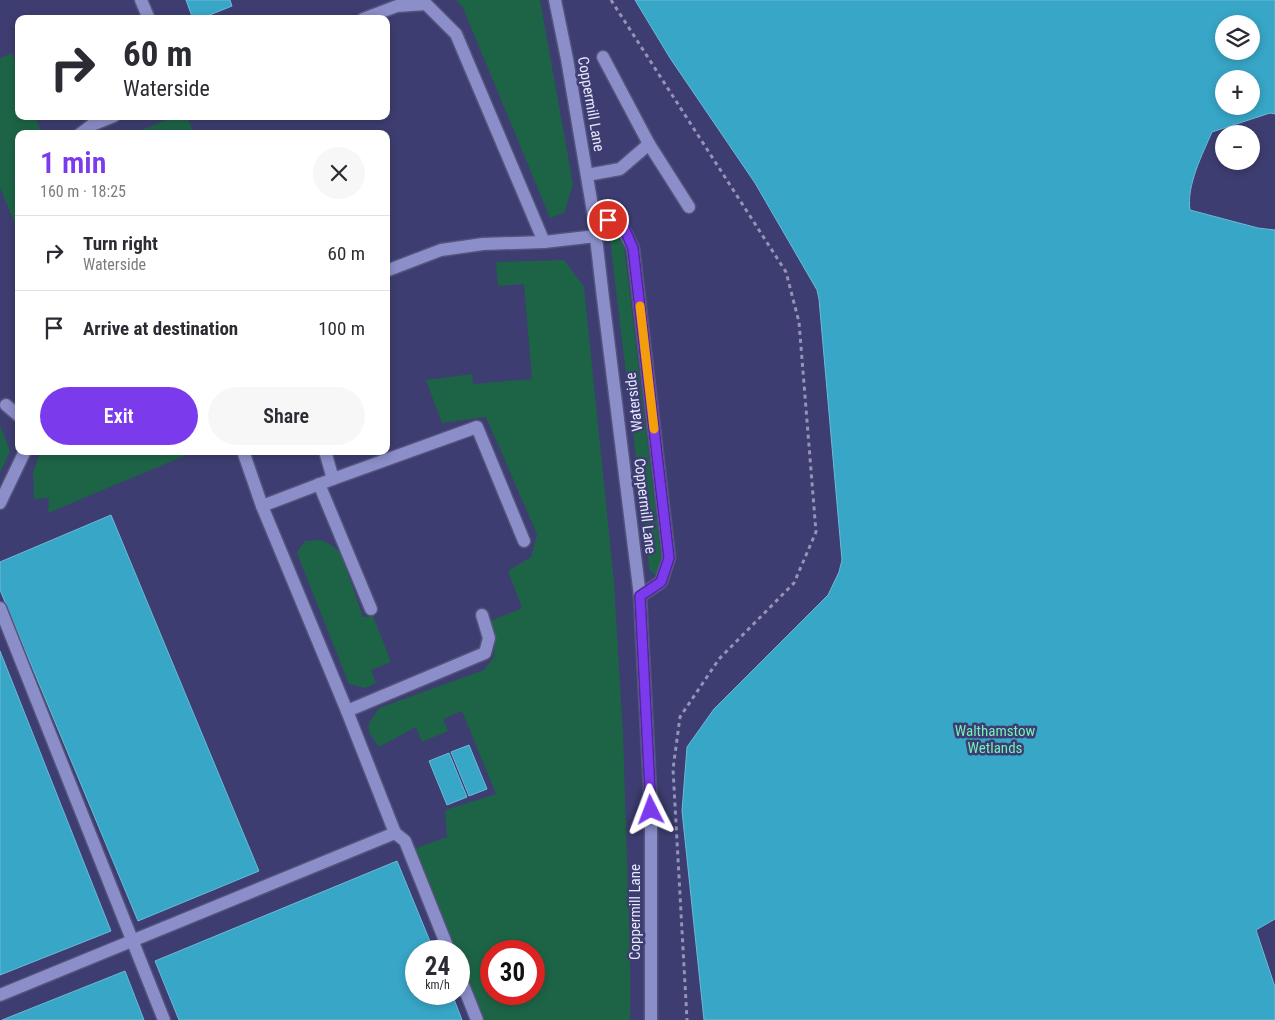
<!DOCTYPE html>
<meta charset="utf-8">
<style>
body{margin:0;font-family:"Roboto Condensed",sans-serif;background:#f7f7f7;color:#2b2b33;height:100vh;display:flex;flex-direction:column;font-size:19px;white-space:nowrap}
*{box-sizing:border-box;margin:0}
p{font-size:16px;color:#7c7c81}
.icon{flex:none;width:28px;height:28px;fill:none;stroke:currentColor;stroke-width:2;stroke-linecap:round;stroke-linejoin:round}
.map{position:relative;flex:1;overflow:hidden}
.side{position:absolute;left:15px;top:130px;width:375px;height:325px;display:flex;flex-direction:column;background:#fff;border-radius:10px;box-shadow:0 2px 8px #0003}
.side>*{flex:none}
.hud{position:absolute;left:15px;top:15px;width:375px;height:105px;border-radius:10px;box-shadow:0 2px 8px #0003;background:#fff;color:#2b2b33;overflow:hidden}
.tools{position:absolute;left:1215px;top:15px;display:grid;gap:10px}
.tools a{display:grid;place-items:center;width:45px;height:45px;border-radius:50%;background:#fff;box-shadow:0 2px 8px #0003;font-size:25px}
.speed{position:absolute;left:405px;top:940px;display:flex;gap:10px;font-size:25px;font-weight:700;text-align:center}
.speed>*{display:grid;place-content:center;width:65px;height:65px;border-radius:50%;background:#fff;box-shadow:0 2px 8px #0003;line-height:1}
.speed small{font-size:12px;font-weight:400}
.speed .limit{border:8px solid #d22;background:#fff;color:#111}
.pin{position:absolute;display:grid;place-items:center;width:42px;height:42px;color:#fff;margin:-21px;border:2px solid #fff;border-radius:50%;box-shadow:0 1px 5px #0007}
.me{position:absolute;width:55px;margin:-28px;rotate:357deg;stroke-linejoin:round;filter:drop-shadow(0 0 4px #0008)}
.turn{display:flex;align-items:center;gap:18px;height:105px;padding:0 25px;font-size:22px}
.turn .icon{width:65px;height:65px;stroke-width:2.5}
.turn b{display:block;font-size:35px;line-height:42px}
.round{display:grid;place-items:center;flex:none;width:52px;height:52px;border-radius:26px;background:#f7f7f7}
.headline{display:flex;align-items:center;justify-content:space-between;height:85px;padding:0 25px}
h1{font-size:30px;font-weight:600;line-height:38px;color:#7c3aed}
.cta{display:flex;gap:10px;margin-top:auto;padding:10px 25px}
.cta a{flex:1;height:58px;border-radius:30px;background:#7c3aed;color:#fff;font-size:20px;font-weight:600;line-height:58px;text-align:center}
.cta a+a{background:#f7f7f7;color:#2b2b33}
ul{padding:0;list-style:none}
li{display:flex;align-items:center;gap:15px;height:75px;padding:0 25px;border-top:1px solid #e1e1e2}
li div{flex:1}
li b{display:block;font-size:19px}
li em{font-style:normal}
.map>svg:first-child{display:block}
.green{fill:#1d6446;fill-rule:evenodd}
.water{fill:#38a6c7;stroke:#6cbad7;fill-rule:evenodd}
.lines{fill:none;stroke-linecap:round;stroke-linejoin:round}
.service-casing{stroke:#54537c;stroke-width:15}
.minor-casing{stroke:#54537c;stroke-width:15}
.path{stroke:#9394b7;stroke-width:3;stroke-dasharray:4 4;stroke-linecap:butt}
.service{stroke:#8b8ec8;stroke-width:12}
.minor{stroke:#8b8ec8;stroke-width:12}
.route-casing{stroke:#51269a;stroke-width:12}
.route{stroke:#7c3aed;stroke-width:9}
.slow{stroke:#f59e0b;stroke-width:9}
.labels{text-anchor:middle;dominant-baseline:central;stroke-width:5;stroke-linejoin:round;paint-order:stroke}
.street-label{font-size:15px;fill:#e7e9fc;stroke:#3d3d71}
.park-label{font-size:15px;fill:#76f1b8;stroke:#3d3d71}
</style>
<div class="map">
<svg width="1275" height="1020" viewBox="0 0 1275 1020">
<rect width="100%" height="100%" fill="#3d3d71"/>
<g class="green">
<path d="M456,0H540L573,184L564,213L550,218L463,8Z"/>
<path d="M12,53L19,72V116H35L42,134H19V233L0,188V58Z"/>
<path d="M174,117L188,119L194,134H132Z"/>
<path d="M615,231H619L623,237L662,565L660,573C653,575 650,573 649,566L610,239L611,234Z"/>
<path d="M564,260L584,287L614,582L623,735L630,951V1020H482L459,962V951H454L413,849L447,837L445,810L496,794L462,711L443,719L448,731L422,742L416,727L379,747L369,732V723L379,708L484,670L494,657L495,641L488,622L522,608L508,571L531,557L537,534L486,417L442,423L426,380L472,374L473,384L532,379L524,284L498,286L496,262ZM491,951H534V994H491Z"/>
<path d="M0,425L10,451L0,473Z"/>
<path d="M41,451H196L48,513L49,498L34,499L33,472Z"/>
<path d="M321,540L335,547L341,554L363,617L373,616L391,662L371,670L376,683L365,688L349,684L297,553L305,541Z"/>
</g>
<g class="water">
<path d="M186,0H230L232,6L200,19H193Z"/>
<path d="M635,0H1275V114L1270,113L1212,132C1203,153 1186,186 1190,210L1258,228L1275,230V919L1256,930L1275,987V1020H704L682,811L687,747L714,709L828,595L839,572L842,560L819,299L817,290L755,183L670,58ZM1224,24H1251V51H1224ZM1224,79H1251V106H1224Z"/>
<path d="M111,515L259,871L138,921L0,590V562Z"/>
<path d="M0,651L111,931L0,975Z"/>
<path d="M469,745L487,789L469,796L451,752Z"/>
<path d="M449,753L467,797L447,805L429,761Z"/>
<path d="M397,861L434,951H416V994H452L462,1020H179L155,961Z"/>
<path d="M125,971L144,1020H2Z"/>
</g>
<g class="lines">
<g class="service-casing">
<g id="service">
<path d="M141,0L149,19"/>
<path d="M363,19L397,6L426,4L456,34L544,242L596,236"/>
<path d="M603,57L649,144L689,207"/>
<path d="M80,134L92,125L114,116"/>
<path d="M587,175L620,169L649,144"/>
<path d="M386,271L441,250L483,244L544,242"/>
<path d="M6,405L19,416"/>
<path d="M325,451L333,479"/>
<path d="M319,484L371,609"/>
<path d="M0,503L25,451"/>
<path d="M262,506L333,479L477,427L524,541"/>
<path d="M0,608L164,1020"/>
<path d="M347,711L485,653L489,638L482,615"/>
<path d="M395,833L405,841L449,951"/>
<path d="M459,975L477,1020"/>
<path d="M0,995L395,833L347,711L262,506L243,451"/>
</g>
</g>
<g class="minor-casing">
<g id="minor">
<path d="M555,0L567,59L593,212L603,298L640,596L651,810V1020"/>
<path d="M593,212L623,228L633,248L669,558L661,582L640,596"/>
</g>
</g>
<path class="path" d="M611,0L786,272L799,322L816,532L794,583L719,659L680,717L673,769L687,1020"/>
<use href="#service" class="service"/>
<use href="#minor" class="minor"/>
</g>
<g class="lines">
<g class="route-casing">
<path id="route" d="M608,220L624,228L633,248L669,558L661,582L640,596L651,810"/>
</g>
<use href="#route" class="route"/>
<path class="slow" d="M640,306L654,429"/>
</g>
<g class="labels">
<g class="street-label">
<text transform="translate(591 104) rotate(80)">Coppermill Lane</text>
<text transform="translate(634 402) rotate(-97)">Waterside</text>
<text transform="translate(645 506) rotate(83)">Coppermill Lane</text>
<text transform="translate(635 912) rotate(-90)">Coppermill Lane</text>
</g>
<g class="park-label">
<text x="995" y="731">Walthamstow<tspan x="995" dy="17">Wetlands</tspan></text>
</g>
</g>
</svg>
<div class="tools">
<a><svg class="icon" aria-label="layers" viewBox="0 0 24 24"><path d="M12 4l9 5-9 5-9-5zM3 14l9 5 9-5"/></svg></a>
<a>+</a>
<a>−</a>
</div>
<div class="speed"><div>24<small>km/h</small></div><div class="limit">30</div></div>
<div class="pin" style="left:608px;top:220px;background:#d93025"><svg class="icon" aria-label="arrive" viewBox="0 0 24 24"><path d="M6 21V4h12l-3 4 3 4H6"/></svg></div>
<svg class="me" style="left:651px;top:810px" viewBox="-20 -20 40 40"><path d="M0-17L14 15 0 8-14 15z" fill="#7c3aed" stroke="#fff" stroke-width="4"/></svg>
<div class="hud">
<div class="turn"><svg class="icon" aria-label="right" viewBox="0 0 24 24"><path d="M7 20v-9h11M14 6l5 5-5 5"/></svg><div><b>60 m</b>Waterside</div></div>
</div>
<section class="side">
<div class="headline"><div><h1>1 min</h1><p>160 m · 18:25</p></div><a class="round"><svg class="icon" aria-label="close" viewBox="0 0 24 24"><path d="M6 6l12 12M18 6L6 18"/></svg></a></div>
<ul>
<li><svg class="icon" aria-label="right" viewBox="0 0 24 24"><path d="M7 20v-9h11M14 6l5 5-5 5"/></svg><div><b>Turn right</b><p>Waterside</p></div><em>60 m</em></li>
<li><svg class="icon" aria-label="arrive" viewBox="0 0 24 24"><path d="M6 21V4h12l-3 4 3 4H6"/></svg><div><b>Arrive at destination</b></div><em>100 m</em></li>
</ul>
<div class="cta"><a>Exit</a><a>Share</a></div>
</section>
</div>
